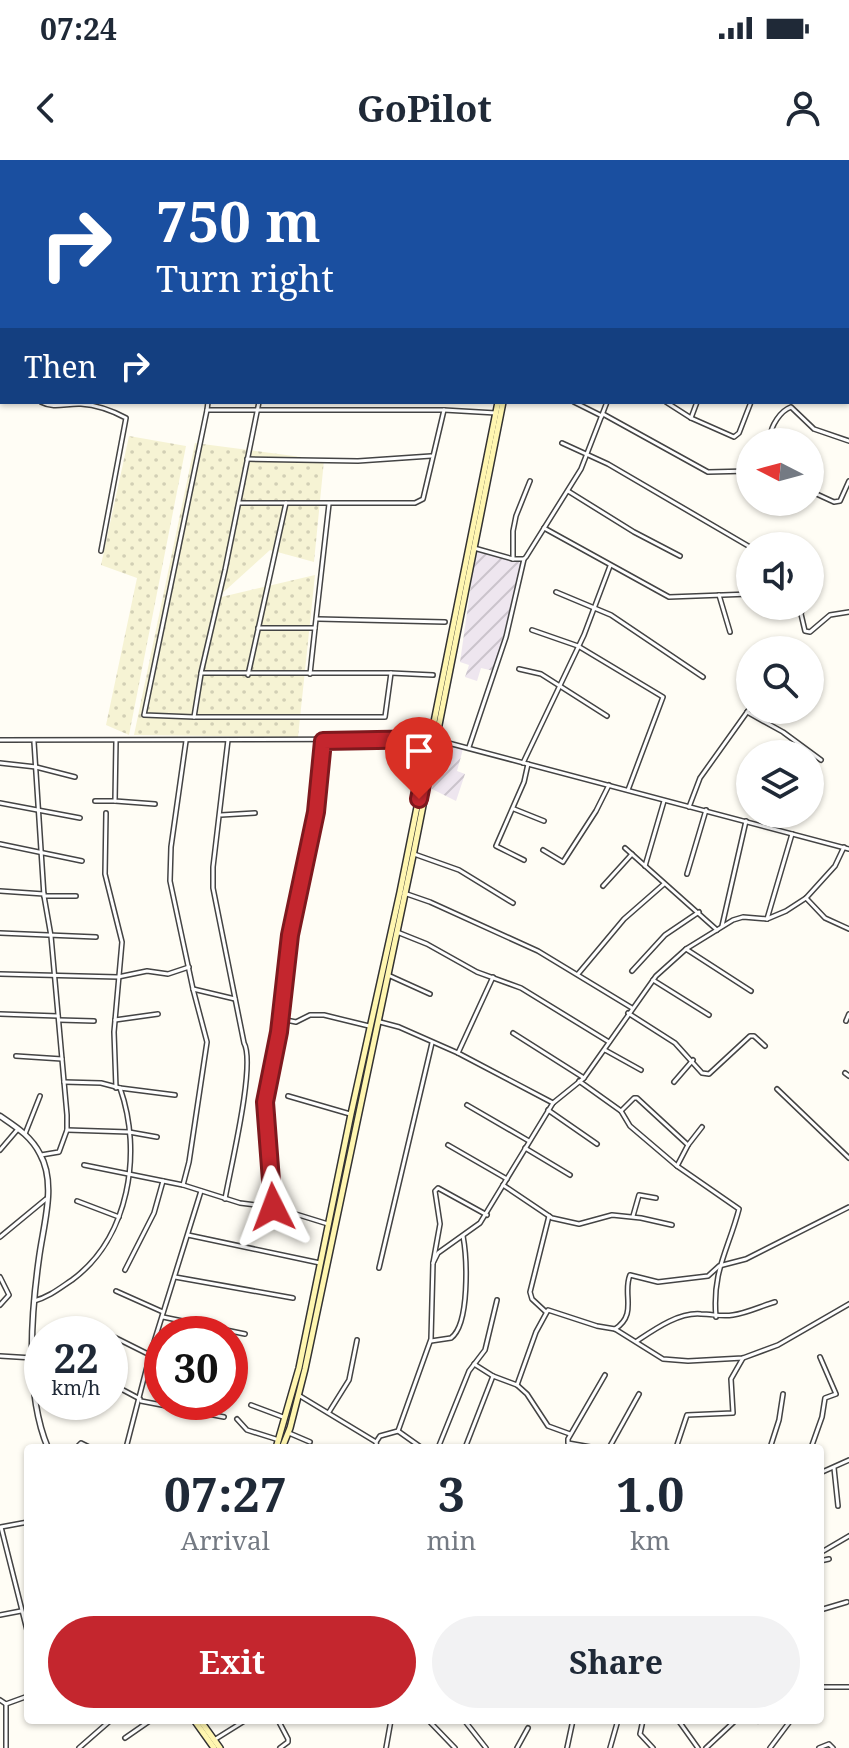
<!DOCTYPE html>
<style>
body{margin:0;font-family:"Noto Serif",serif;background:#f2f2f3;color:#1f2937;height:100vh;display:flex;flex-direction:column;font-size:30px;white-space:nowrap}
*{box-sizing:border-box;margin:0}
p{font-size:26px;color:#747a83}
.icon{flex:none;width:44px;height:44px;fill:none;stroke:currentColor;stroke-width:2;stroke-linecap:round;stroke-linejoin:round}
.map{position:relative;flex:1;overflow:hidden}
.sheet{position:absolute;left:24px;top:1284px;width:800px;height:280px;display:flex;flex-direction:column;background:#fff;border-radius:8px;box-shadow:0 2px 6px #0004}
.sheet>*{flex:none}
.guide{position:absolute;left:0px;top:0px;width:850px;height:244px;box-shadow:0 2px 6px #0004;background:#1a4fa0;color:#fff;overflow:hidden}
.needle{width:52px;rotate:276deg}
.tools{position:absolute;left:736px;top:268px;display:grid;gap:16px}
.tools a{display:grid;place-items:center;width:88px;height:88px;border-radius:50%;background:#fff;box-shadow:0 2px 6px #0004;font-size:40px}
.speed{position:absolute;left:24px;top:1156px;display:flex;gap:16px;font-size:40px;font-weight:700;text-align:center}
.speed>*{display:grid;place-content:center;width:104px;height:104px;border-radius:50%;background:#fff;box-shadow:0 2px 6px #0004;line-height:1}
.speed small{font-size:20px;font-weight:400}
.speed .limit{border:12px solid #d22;background:#fff;color:#111}
.pin{position:absolute;display:grid;place-items:center;width:68px;height:68px;color:#fff;margin:-82px -34px;border-radius:50% 50% 50% 0;rotate:-45deg;box-shadow:0 0 8px #0007}
.pin .icon{rotate:45deg}
.me{position:absolute;width:88px;margin:-44px;rotate:357deg;stroke-linejoin:round;filter:drop-shadow(0 0 6px #0008)}
.turn{display:flex;align-items:center;gap:28px;height:168px;padding:0 24px;font-size:36px}
.turn .icon{width:104px;height:104px;stroke-width:2.5}
.turn b{display:block;font-size:56px;line-height:68px}
.then{display:flex;align-items:center;height:76px;padding:0 24px;background:#0003;gap:16px;font-size:30px}
.eta{display:flex;justify-content:space-evenly;align-items:center;height:136px;text-align:center}
.eta b{font-size:48px;font-weight:700;line-height:56px}
.cta{display:flex;gap:16px;margin-top:auto;padding:16px 24px}
.cta a{flex:1;height:92px;border-radius:48px;background:#c4262e;color:#fff;font-size:32px;font-weight:700;line-height:92px;text-align:center}
.cta a+a{background:#f2f2f3;color:#1f2937}
.status{display:flex;justify-content:space-between;align-items:center;height:56px;padding:0 40px;background:#fff;direction:ltr}
.status svg{height:22px;fill:currentColor}
header{display:flex;justify-content:space-between;align-items:center;height:104px;padding:0 24px;background:#fff;font-size:36px;font-weight:700}
.map>svg:first-child{display:block}
.industrial{fill:url(#industrial-furrows)}
.farmland{fill:url(#farmland-dots)}
.lines{fill:none;stroke-linecap:round;stroke-linejoin:round}
.minor-casing{stroke:#444;stroke-width:6}
.tertiary-casing{stroke:#444;stroke-width:7}
.secondary-casing{stroke:#333;stroke-width:8}
.primary-casing{stroke:#222;stroke-width:9}
.minor{stroke:#fff;stroke-width:3}
.tertiary{stroke:#fff;stroke-width:4}
.secondary{stroke:#fff6b0;stroke-width:5}
.primary{stroke:#f9d66b;stroke-width:6}
.route-casing{stroke:#7f191e;stroke-width:20}
.route{stroke:#c4262e;stroke-width:14}
</style>
<div class="status"><b>07:24</b><svg viewBox="0 0 49 12"><path d="M0 12V9h3v3zM5 12V6h3v6zM10 12V3h3v9zM15 12V0h3v12zM26 1h20v11H26zM47 4h2v5h-2z"/></svg></div>
<header><svg class="icon" aria-label="back" viewBox="0 0 24 24"><path d="M15 5l-7 7 7 7"/></svg>GoPilot<svg class="icon" aria-label="person" viewBox="0 0 24 24"><circle cx="12" cy="8" r="4"/><path d="M4 21q1-7 8-7t8 7"/></svg></header>
<div class="map">
<svg width="849" height="1588" viewBox="0 0 849 1588">
<defs>
<pattern id="industrial-furrows" width="10" height="10" patternUnits="userSpaceOnUse" patternTransform="scale(2)"><rect width="10" height="10" fill="#eee6ef"/><path d="M-1 1l2-2M0 10L10 0M9 11l2-2" fill="none" stroke="#cbc4cc"/></pattern>
<pattern id="farmland-dots" width="8" height="8" patternUnits="userSpaceOnUse" patternTransform="scale(2)"><rect width="8" height="8" fill="#f6f3d4"/><path d="M2 2h.1M6 6h.1" fill="none" stroke="#d2cfb5" stroke-width="1.8" stroke-linecap="round"/></pattern>
</defs>
<rect width="100%" height="100%" fill="#fffdf5"/>
<g class="industrial">
<path d="M476,390L522,403L494,511L481,508L477,521L465,517L469,505L460,502Z"/>
<path d="M438,582L463,589L457,611L465,614L456,641L432,629Z"/>
</g>
<g class="farmland">
<path d="M129,276L186,286L129,575L106,565L137,418L101,405Z"/>
<path d="M195,283L324,300L314,402L270,390L217,438L315,415L298,577L134,575Z"/>
</g>
<g class="lines">
<g class="minor-casing">
<g id="minor">
<path d="M244,0V2"/>
<path d="M336,0V2"/>
<path d="M440,0L445,2"/>
<path d="M680,0L686,1"/>
<path d="M845,0L846,2"/>
<path d="M195,2V0"/>
<path d="M289,2V0"/>
<path d="M458,2V0"/>
<path d="M511,2V0"/>
<path d="M615,2L616,0"/>
<path d="M848,6L849,8"/>
<path d="M848,26H849"/>
<path d="M848,56L849,58"/>
<path d="M848,120H849"/>
<path d="M0,144H2"/>
<path d="M848,200H849"/>
<path d="M41,242C54,249 67,243 81,244C98,245 111,250 126,258L101,391"/>
<path d="M208,242L207,250H444L496,253"/>
<path d="M574,242L602,256"/>
<path d="M666,242L691,258L734,277L739,273L751,242"/>
<path d="M207,250L144,555L194,557H385L391,513H201L225,410L259,242"/>
<path d="M603,254L708,312L750,311"/>
<path d="M691,258L697,242"/>
<path d="M778,282L770,277C771,266 780,251 791,247L814,269L849,281"/>
<path d="M562,283L608,304L750,387"/>
<path d="M247,299L358,301L431,296"/>
<path d="M568,331L634,372L680,396"/>
<path d="M810,331L834,342L840,341L849,321"/>
<path d="M239,343H415L423,339L444,250"/>
<path d="M544,368L669,437L750,434"/>
<path d="M474,388L513,399H524L526,397L581,309L607,242"/>
<path d="M513,399V371L516,356L530,321"/>
<path d="M556,432L611,455L703,517"/>
<path d="M719,435L730,472"/>
<path d="M803,446L801,454L805,471L810,472L830,455L849,452"/>
<path d="M318,459L445,462"/>
<path d="M258,468H315L329,344"/>
<path d="M532,470L578,486L663,537L628,630"/>
<path d="M519,509L541,514L607,556"/>
<path d="M391,513L433,515"/>
<path d="M310,514L315,468"/>
<path d="M248,515L286,343"/>
<path d="M747,552L783,572L821,600"/>
<path d="M194,557L201,514"/>
<path d="M0,580L431,579"/>
<path d="M437,580L849,689"/>
<path d="M116,581L115,641L155,644"/>
<path d="M34,582L44,736L51,776L67,955V970L59,992L41,995"/>
<path d="M469,587L506,477L524,399"/>
<path d="M0,603L36,607L75,617"/>
<path d="M523,603L584,475L610,406"/>
<path d="M95,641H115"/>
<path d="M0,643L80,658"/>
<path d="M689,647L700,618L750,548"/>
<path d="M514,649L544,661"/>
<path d="M106,653L105,714L122,782L114,872L116,928"/>
<path d="M221,655L255,653"/>
<path d="M0,684L82,701"/>
<path d="M625,688L717,770"/>
<path d="M543,690L563,702L596,651L609,625"/>
<path d="M414,694L459,710L513,743"/>
<path d="M524,700L496,686L524,622L528,604"/>
<path d="M645,706L664,641"/>
<path d="M687,714L706,650"/>
<path d="M603,726L632,694"/>
<path d="M0,731L44,734"/>
<path d="M404,733L430,742L538,791L632,848"/>
<path d="M44,736H76"/>
<path d="M806,738L825,758L849,769"/>
<path d="M767,759L792,674"/>
<path d="M722,766L746,661"/>
<path d="M397,772L427,784L477,812L521,828L609,882"/>
<path d="M0,773L96,777"/>
<path d="M686,789L751,831"/>
<path d="M632,811L665,775L699,752"/>
<path d="M0,814L118,817L147,811L168,814L189,807"/>
<path d="M578,814L624,759L664,724"/>
<path d="M388,815L430,834"/>
<path d="M653,820L709,855"/>
<path d="M193,829L235,839"/>
<path d="M628,853L675,883L702,913L709,914L750,876H754L765,886"/>
<path d="M0,854L58,856"/>
<path d="M281,859L296,862L310,855H324L369,866"/>
<path d="M59,860L94,861"/>
<path d="M115,860L158,854"/>
<path d="M846,861L849,854"/>
<path d="M380,862L399,867L458,893L553,943"/>
<path d="M513,873L584,918"/>
<path d="M605,890L641,910"/>
<path d="M458,893L493,817"/>
<path d="M16,896L62,899"/>
<path d="M845,913L849,916"/>
<path d="M579,921L621,951L634,938H637L688,985"/>
<path d="M674,922L693,900"/>
<path d="M120,928L175,935"/>
<path d="M777,929L849,998"/>
<path d="M288,936L350,954"/>
<path d="M467,945L529,981"/>
<path d="M548,950L597,984"/>
<path d="M621,951L630,966L677,1006"/>
<path d="M702,967L688,985L677,1006L739,1049C728,1091 712,1111 716,1157"/>
<path d="M67,970L129,972L157,977"/>
<path d="M25,974L40,936"/>
<path d="M448,985L507,1019"/>
<path d="M525,988L570,1015"/>
<path d="M0,990L18,969"/>
<path d="M84,1005L183,1025L240,1043L273,1047L328,1064"/>
<path d="M183,1025L189,1002L207,882L193,829L170,721L171,687L186,581"/>
<path d="M503,1025L552,1058L579,1064L612,1055L641,1058L672,1065"/>
<path d="M225,1039C230,1010 256,904 244,883L213,728V707L228,580"/>
<path d="M77,1041L119,1057"/>
<path d="M273,1047L265,942L279,872L290,775L316,652L323,581"/>
<path d="M633,1056L639,1035L656,1038"/>
<path d="M188,1075L320,1103"/>
<path d="M0,1077L46,1039"/>
<path d="M433,1103L438,1093L480,1063L553,943L584,918L656,816L686,789L733,760L743,757L767,759L786,751L806,738L835,706L844,687"/>
<path d="M379,1108L432,883"/>
<path d="M125,1110L154,1053L163,1021"/>
<path d="M0,1117L9,1135L0,1145"/>
<path d="M175,1117L293,1138"/>
<path d="M116,1131L163,1152"/>
<path d="M34,1141C49,1137 60,1128 72,1120C129,1078 143,993 120,928L101,923L64,922"/>
<path d="M546,1152L532,1139L530,1132L549,1056"/>
<path d="M163,1157L245,1174"/>
<path d="M84,1162L108,1174"/>
<path d="M615,1169C638,1154 622,1134 630,1115L658,1122L708,1116L719,1106L746,1099L849,1047"/>
<path d="M110,1175L150,1195"/>
<path d="M431,1181L451,1178C470,1164 467,1098 463,1076"/>
<path d="M637,1181C655,1169 679,1152 701,1154C713,1154 721,1157 733,1155C747,1153 761,1146 775,1142"/>
<path d="M0,1196L33,1198"/>
<path d="M149,1199L162,1203"/>
<path d="M474,1204L493,1216L517,1225L527,1234L548,1266L570,1274"/>
<path d="M230,1217L239,1218"/>
<path d="M110,1223L140,1239"/>
<path d="M517,1225L536,1172L548,1150L597,1166L615,1169L663,1199L688,1201L743,1198L778,1185L849,1144"/>
<path d="M300,1236L376,1282L377,1288"/>
<path d="M141,1241L224,1257"/>
<path d="M251,1245L283,1257"/>
<path d="M329,1252L349,1220L357,1180"/>
<path d="M237,1259L247,1270L279,1280"/>
<path d="M398,1271L422,1288"/>
<path d="M289,1273L310,1282"/>
<path d="M376,1282L380,1276L398,1271L431,1179L433,1103L440,1064L435,1031L438,1028L487,1055"/>
<path d="M76,1288L81,1283L91,1288"/>
<path d="M126,1288L150,1195L201,1031"/>
<path d="M438,1288L469,1211L485,1190L497,1140"/>
<path d="M465,1288L493,1216"/>
<path d="M596,1288L568,1283V1279L605,1215"/>
<path d="M609,1288L639,1234"/>
<path d="M676,1288L687,1255L733,1253L731,1219L743,1198"/>
<path d="M770,1288L779,1260L783,1234"/>
<path d="M811,1288L822,1257L825,1238L836,1234L820,1197"/>
<path d="M834,1308L838,1346"/>
<path d="M820,1313L849,1300"/>
<path d="M28,1362L1,1367L28,1474"/>
<path d="M820,1393L849,1376"/>
<path d="M820,1401L829,1399"/>
<path d="M820,1450L847,1442"/>
<path d="M0,1455L21,1451"/>
<path d="M820,1527H849"/>
<path d="M0,1540L6,1544L28,1536"/>
<path d="M278,1560L288,1579V1582L280,1588"/>
<path d="M428,1560L455,1588"/>
<path d="M464,1560L486,1588"/>
<path d="M643,1560L640,1574L653,1588"/>
<path d="M678,1560L698,1588"/>
<path d="M757,1560L758,1561"/>
<path d="M125,1578L151,1560"/>
<path d="M214,1580L246,1560"/>
<path d="M6,1588V1544"/>
<path d="M79,1588L111,1560"/>
<path d="M386,1588L391,1560"/>
<path d="M517,1588L528,1568"/>
<path d="M567,1588L573,1560"/>
<path d="M610,1588L618,1560"/>
<path d="M706,1588L736,1560"/>
<path d="M770,1588L791,1560"/>
<path d="M819,1588L829,1584L833,1588"/>
</g>
</g>
<g class="tertiary-casing">
<path id="tertiary" d="M0,956C16,967 31,976 40,994C57,1024 43,1066 39,1098C31,1155 25,1234 48,1288"/>
</g>
<g class="secondary-casing">
<g id="secondary">
<path d="M555,2L556,0"/>
<path d="M560,2L561,0"/>
<path d="M276,1288L299,1208L351,954L400,732L498,242"/>
<path d="M282,1288L290,1268L305,1209L414,691L503,242"/>
<path d="M194,1560L214,1588"/>
<path d="M200,1560L220,1588"/>
</g>
</g>
<g class="primary-casing">
<g id="primary">
<path d="M5,2L6,0"/>
<path d="M15,2L16,0"/>
<path d="M25,2L26,0"/>
<path d="M35,2L36,0"/>
<path d="M0,15L2,9"/>
<path d="M0,28L2,25"/>
<path d="M0,44L2,41"/>
</g>
</g>
<use href="#minor" class="minor"/>
<use href="#tertiary" class="tertiary"/>
<use href="#secondary" class="secondary"/>
<use href="#primary" class="primary"/>
</g>
<g class="lines">
<g class="route-casing">
<path id="route" d="M273,1047L265,942L279,872L290,775L316,652L323,581L431,579L419,639"/>
</g>
<use href="#route" class="route"/>
</g>
</svg>
<div class="tools">
<a><svg class="needle" viewBox="-14 -14 28 28"><path d="M0-13l5 13h-10z" fill="#e53935"/><path d="M0 13l5-13h-10z" fill="#747a83"/></svg></a>
<a><svg class="icon" aria-label="sound" viewBox="0 0 24 24"><path d="M4 9h4l5-4v14l-5-4H4zM17 9q2 3 0 6"/></svg></a>
<a><svg class="icon" aria-label="search" viewBox="0 0 24 24"><circle cx="10" cy="10" r="6"/><path d="M15 15l6 6"/></svg></a>
<a><svg class="icon" aria-label="layers" viewBox="0 0 24 24"><path d="M12 4l9 5-9 5-9-5zM3 14l9 5 9-5"/></svg></a>
</div>
<div class="speed"><div>22<small>km/h</small></div><div class="limit">30</div></div>
<div class="pin" style="left:419px;top:639px;background:#d93025"><svg class="icon" aria-label="arrive" viewBox="0 0 24 24"><path d="M6 21V4h12l-3 4 3 4H6"/></svg></div>
<svg class="me" style="left:273px;top:1047px" viewBox="-20 -20 40 40"><path d="M0-17L14 15 0 8-14 15z" fill="#c4262e" stroke="#fff" stroke-width="4"/></svg>
<div class="guide">
<div class="turn"><svg class="icon" aria-label="right" viewBox="0 0 24 24"><path d="M7 20v-9h11M14 6l5 5-5 5"/></svg><div><b>750 m</b>Turn right</div></div>
<div class="then">Then<svg class="icon" aria-label="right" viewBox="0 0 24 24"><path d="M7 20v-9h11M14 6l5 5-5 5"/></svg></div>
</div>
<section class="sheet">
<div class="eta">
<div><b>07:27</b><p>Arrival</p></div>
<div><b>3</b><p>min</p></div>
<div><b>1.0</b><p>km</p></div>
</div>
<div class="cta"><a>Exit</a><a>Share</a></div>
</section>
</div>
